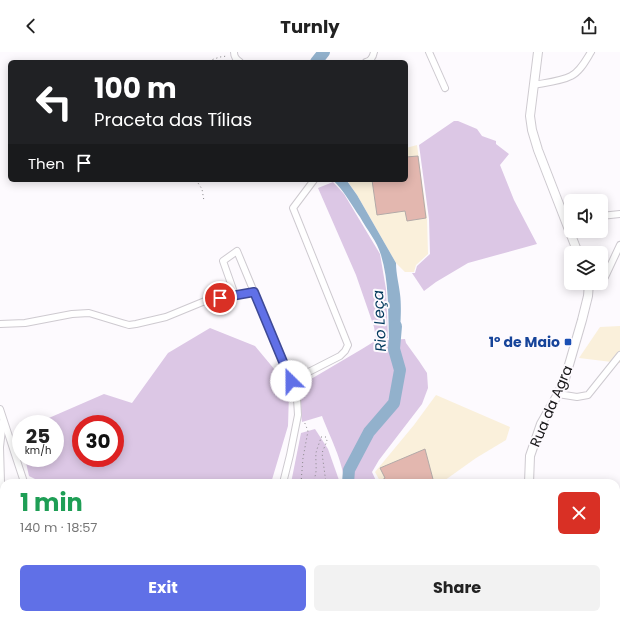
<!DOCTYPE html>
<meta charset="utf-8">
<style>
body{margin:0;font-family:Poppins,sans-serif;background:#f2f2f2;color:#222;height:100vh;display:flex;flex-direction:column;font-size:15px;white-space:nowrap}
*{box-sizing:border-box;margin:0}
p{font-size:13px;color:#767676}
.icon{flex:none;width:22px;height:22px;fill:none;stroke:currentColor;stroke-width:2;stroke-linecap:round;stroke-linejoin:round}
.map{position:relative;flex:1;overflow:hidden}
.sheet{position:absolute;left:0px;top:427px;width:620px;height:140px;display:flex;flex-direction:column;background:#fff;border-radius:12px 12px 0 0;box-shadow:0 2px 10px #0003}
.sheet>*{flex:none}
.top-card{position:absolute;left:8px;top:8px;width:400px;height:122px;border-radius:6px;box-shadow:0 2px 10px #0003;background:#202124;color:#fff;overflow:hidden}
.fabs{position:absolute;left:564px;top:142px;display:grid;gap:8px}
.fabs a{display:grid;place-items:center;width:44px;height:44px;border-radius:6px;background:#fff;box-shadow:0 2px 10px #0003;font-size:20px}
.speed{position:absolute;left:12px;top:363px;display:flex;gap:8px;font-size:20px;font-weight:700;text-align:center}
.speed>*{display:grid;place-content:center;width:52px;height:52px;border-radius:50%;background:#fff;box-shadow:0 2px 10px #0003;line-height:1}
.speed small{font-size:10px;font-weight:400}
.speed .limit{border:6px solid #d22;background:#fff;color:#111}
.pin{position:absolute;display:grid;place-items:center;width:34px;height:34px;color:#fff;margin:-17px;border:2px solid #fff;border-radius:50%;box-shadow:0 1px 4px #0007}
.me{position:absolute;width:44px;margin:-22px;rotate:337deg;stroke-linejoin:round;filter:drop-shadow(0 0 3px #0008)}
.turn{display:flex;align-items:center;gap:14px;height:84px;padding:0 20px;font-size:18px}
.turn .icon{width:52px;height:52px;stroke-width:2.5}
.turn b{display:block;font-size:28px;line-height:34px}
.then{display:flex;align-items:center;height:38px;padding:0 20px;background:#0003;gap:8px;font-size:15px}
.round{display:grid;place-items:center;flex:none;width:42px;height:42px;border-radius:6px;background:#f2f2f2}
.head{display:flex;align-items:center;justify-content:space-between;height:68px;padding:0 20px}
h1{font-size:24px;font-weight:700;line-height:30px;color:#1e9e55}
.primary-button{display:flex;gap:8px;margin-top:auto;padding:8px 20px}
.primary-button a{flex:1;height:46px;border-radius:6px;background:#6070e7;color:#fff;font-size:16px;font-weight:700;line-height:46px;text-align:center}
.primary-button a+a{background:#f2f2f2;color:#222}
header{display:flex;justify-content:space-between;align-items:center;height:52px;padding:0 20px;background:#fff;font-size:18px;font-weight:700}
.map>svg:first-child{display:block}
.industrial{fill:#faf0db}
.green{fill:#dcc7e5;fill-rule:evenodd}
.water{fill:#92b1cc}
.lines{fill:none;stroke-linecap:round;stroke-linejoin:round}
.river{stroke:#92b1cc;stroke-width:12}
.building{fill:#e3b7af;stroke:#b3aaa8}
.minor-casing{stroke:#cecad0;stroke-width:8}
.major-casing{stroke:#cecad0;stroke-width:10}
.path{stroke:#888689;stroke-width:1;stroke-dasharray:1 3;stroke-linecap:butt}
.minor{stroke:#fff;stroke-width:6}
.major{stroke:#fff;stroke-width:8}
.route-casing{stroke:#3e4996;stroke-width:10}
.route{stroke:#6070e7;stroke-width:7}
.transit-dot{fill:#1a4fb4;stroke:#fdfafe;stroke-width:1.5}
.labels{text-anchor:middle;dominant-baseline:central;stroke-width:4;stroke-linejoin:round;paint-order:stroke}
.transit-label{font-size:14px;font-weight:bold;fill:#164399;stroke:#fdfafe;text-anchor:end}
.street-label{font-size:14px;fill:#19181a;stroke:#fdfafe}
.water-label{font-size:15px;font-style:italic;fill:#01385c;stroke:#fdfafe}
</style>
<header><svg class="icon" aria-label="back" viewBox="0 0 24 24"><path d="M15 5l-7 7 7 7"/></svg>Turnly<svg class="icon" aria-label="share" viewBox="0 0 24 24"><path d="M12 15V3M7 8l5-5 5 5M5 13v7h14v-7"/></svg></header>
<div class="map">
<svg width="620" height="567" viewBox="0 0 620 567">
<rect width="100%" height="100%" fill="#fdfafe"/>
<g class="industrial">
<path d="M417,93L427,165L428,202L416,213L414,220H405L396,211L357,143L347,128H406V96Z"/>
<path d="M620,274V311L579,306L600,275Z"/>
<path d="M436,343L510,375L506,388L476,406L441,431H381L375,420L414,373Z"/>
</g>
<g class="green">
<path d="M454,69H458L477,77L482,84L496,89V92L509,102L500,113L514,148L537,192L468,211L436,230L424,239L412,221H415L417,214L430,202L429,167L419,93Z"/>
<path d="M333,130L344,142L380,202L386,237L388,286L376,287L374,275L356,223L318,136Z"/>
<path d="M210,276L255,294L280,324L289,341L288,374L271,431H43L29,424L25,406H55V372H35L104,342L132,351L168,301ZM81,372H115V406H81Z"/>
<path d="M405,287L406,291L419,309L427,321L428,336L422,352L379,408L372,420L377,431H344C344,411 329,383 322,364L302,370L299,347L295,334L306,330L362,297L375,289Z"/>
<path d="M315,377L328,397L340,431H291L301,381Z"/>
<path d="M211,563H401L400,567H212Z"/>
</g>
<path class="water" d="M333,128L347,129L357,143L396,211C396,222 399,232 400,242C402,257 400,278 399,293L389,286C388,258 389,229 381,203C377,189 367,178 360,165C351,152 344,139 333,128Z"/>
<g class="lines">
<g class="river">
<path d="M316,10L324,0"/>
<path d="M348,431L349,418L369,380L394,351L400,318L394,297L396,274"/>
<path d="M0,547H4"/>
</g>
</g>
<g class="building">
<path d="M418,104L426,166L407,169L405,159L377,163L372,128H406V105Z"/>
<path d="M425,397L434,431H378L385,426L380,416Z"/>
</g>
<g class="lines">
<g class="minor-casing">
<g id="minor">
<path d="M234,0C234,5 236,7 240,10"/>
<path d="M429,0L445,36"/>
<path d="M366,10C371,9 373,5 374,0"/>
<path d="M534,33C544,31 562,29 571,24C580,20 586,8 591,0"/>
<path d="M601,164L620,162"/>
<path d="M601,229L605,225L620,193"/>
<path d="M254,240L235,243L223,209L237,199L291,329L297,347L298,363L290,403L283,431"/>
<path d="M0,272L25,271L72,262L89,261L122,271L129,273L136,272L166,265L205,249L235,243"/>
<path d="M291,329L340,304L345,299L348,293L293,156L314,128"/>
<path d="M558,342L577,345L588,343L620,303"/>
<path d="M0,357L24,430L25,431"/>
<path d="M3,369L0,395L1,430L4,443"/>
<path d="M616,543L620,541"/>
<path d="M35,563L38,567"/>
<path d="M186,567L187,563"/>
<path d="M414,567L417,563"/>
</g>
</g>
<g class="major-casing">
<g id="major">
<path d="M538,0L530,64L532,78L538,98L578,201"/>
<path d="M529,431L530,404L541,372L558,342L564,330L582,268L588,244L589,231"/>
<path d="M575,563V567"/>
</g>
</g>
<g class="path">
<path d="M205,10L220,5L227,4"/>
<path d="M196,128L202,137L204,149"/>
<path d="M301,431L303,406L308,379L304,369"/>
<path d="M311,431C319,423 315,411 316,401C317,396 320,390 321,385H326L327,389L322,401L326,431"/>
</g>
<use href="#minor" class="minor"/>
<use href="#major" class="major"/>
</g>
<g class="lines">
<g class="route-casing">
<path id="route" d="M220,246L254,240L291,329"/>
</g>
<use href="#route" class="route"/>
</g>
<rect class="transit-dot" x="564" y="286" width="8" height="8" rx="2"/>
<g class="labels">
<g class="transit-label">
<text x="560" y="290">1º de Maio</text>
</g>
<g class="street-label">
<text transform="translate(551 354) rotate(-67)">Rua da Agra</text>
</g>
<g class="water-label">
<text transform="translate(379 269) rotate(-93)">Rio Leça</text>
</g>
</g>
</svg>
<div class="fabs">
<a><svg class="icon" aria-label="sound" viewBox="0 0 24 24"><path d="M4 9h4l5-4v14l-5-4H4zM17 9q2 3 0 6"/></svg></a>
<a><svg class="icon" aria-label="layers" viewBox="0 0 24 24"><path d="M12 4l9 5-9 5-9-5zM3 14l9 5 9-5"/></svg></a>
</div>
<div class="speed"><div>25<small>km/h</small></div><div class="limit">30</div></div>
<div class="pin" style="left:220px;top:246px;background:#d93025"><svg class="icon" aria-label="arrive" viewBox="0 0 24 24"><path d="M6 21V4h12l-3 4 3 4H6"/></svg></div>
<svg class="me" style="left:291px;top:329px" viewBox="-20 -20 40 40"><circle r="19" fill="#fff"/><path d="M0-13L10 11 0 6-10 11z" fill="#6070e7"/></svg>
<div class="top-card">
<div class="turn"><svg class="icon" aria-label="left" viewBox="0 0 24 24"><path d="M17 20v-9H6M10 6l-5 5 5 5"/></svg><div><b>100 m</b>Praceta das Tílias</div></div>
<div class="then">Then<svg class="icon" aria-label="arrive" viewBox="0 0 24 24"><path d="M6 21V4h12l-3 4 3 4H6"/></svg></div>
</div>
<section class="sheet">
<div class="head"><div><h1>1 min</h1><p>140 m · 18:57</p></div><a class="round" style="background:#d93025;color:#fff"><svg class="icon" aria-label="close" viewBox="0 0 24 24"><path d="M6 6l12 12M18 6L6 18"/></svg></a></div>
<div class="primary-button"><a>Exit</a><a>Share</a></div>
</section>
</div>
